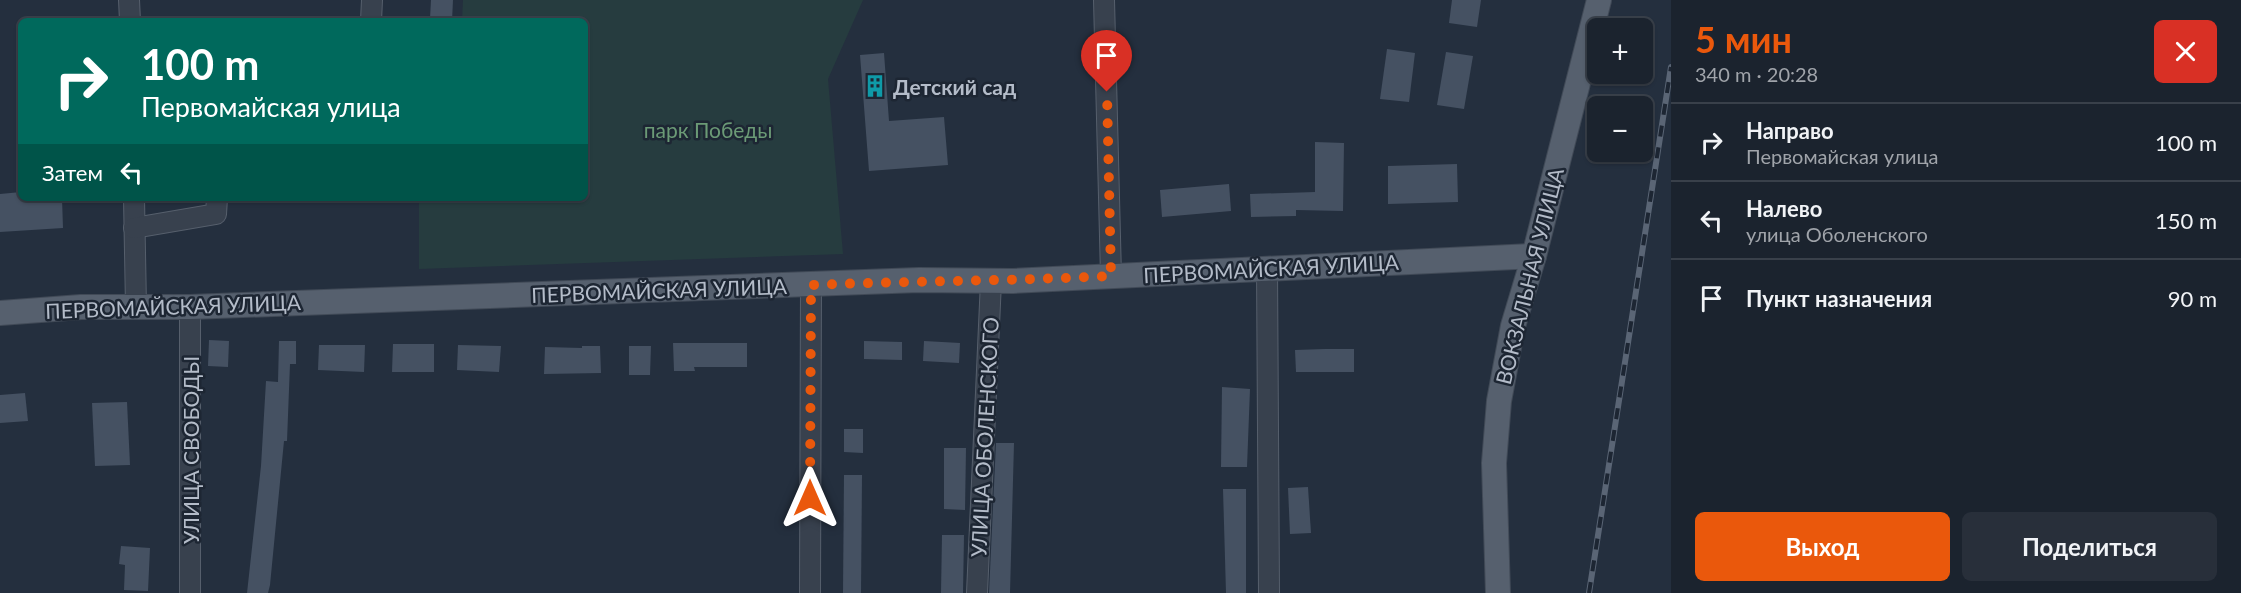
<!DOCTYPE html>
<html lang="ru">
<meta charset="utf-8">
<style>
body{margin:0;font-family:Lato,sans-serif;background:#282f3a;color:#f1f3f6;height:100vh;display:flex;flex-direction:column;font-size:22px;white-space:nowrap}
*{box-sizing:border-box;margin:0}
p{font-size:20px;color:#a0a4aa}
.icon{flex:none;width:33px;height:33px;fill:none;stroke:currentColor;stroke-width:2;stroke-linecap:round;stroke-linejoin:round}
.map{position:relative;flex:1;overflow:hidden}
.drawer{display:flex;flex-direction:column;background:#1b232e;width:570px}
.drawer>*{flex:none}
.guide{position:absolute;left:18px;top:18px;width:570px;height:183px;border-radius:9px;box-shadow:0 2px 4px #0004,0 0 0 2px #39404a;background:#00695c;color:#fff;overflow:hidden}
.buttons{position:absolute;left:1587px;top:18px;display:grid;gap:12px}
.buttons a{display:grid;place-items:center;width:66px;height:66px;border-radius:9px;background:#1b232e;box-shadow:0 2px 4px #0004,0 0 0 2px #39404a;font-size:30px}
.pin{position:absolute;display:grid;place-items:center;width:51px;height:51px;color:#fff;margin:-62px -26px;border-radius:50% 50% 50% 0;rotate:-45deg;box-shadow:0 0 6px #0007}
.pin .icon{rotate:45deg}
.me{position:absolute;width:66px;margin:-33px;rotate:0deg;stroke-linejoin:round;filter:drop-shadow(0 0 4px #0008)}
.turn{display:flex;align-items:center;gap:21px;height:126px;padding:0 24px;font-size:27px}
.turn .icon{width:78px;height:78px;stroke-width:2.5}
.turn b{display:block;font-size:42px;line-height:51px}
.then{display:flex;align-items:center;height:57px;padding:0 24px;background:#0003;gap:12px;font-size:22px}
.round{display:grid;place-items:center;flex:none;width:63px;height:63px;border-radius:9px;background:#282f3a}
.overview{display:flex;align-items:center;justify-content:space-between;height:102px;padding:0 24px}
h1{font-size:36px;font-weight:700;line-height:45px;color:#ea580c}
.primary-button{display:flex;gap:12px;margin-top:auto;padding:12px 24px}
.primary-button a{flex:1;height:69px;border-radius:9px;background:#ea580c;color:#fff;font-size:24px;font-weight:700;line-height:69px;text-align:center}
.primary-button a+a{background:#282f3a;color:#f1f3f6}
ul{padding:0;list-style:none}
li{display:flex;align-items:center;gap:18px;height:78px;padding:0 24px;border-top:2px solid #39404a}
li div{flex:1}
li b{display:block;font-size:22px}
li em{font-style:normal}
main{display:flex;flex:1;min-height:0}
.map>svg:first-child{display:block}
.green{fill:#263c3f}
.building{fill:#455162}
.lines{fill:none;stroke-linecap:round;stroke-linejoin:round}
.minor-casing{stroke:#565f6c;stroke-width:22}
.major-casing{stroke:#414a57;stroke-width:26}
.minor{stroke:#38414e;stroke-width:20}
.major{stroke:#56606e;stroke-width:24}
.rail-casing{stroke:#5a6575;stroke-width:6}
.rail{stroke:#1d2633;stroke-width:4;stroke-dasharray:11;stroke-linecap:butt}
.route{stroke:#ea580c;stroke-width:10;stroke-dasharray:0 18}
.labels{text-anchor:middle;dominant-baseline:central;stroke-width:5;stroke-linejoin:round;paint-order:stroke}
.poi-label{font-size:21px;font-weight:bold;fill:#b4bcc9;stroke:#1d2633;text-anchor:start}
.park-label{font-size:21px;fill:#6b9a76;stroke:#1d2633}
.street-label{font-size:21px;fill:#b4bcc9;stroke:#1d2633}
</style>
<main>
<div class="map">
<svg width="1671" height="593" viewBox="0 0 1671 593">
<rect width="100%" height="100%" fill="#242f3e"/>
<path class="green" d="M463,0H863L828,79L843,254L419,269V198H585V21H462Z"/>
<g class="building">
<path d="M431,0H453L452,21L430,19Z"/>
<path d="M1452,0H1481L1477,27L1449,23Z"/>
<path d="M1387,49L1415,53L1409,102L1380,99Z"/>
<path d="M1446,52L1473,56L1464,109L1437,105Z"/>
<path d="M884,53L889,121L944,117L948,165L869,171L860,55Z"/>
<path d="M1315,142L1344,143L1343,211L1296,210V216L1251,217L1250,194L1315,192Z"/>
<path d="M1457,164L1458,202L1388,204V166Z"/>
<path d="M1229,184L1231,211L1162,217L1160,190Z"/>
<path d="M21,192V198H62L63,228L0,232V194Z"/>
<path d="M209,340L229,341L228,367L208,366Z"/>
<path d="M279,341H296V364H290L287,441H284L270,585L268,593H247L261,466L266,381L278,382Z"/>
<path d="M864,341L902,342V360L864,359Z"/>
<path d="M924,341L960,343L959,363L923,361Z"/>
<path d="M673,343H747V367H694L695,371H674Z"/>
<path d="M393,344H434V372H392Z"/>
<path d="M319,345H365L364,372L318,370Z"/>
<path d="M458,345L501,346L499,372L457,370Z"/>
<path d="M582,346H600L601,373L544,374L545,347L582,348Z"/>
<path d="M629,346H651L650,375H629Z"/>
<path d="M1325,349H1354V372H1296L1295,350Z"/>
<path d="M1222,387L1250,389L1247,467H1221Z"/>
<path d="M25,393L28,421L0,423V395Z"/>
<path d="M127,402L130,465L95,466L92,403Z"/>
<path d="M844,429H863V453L844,452Z"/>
<path d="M996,443H1014L1010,593H989Z"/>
<path d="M944,448H966L965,510L944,509Z"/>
<path d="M844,475H862L861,593H843Z"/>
<path d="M1308,487L1311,533L1290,534L1288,488Z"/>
<path d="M1223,489H1246V593H1226Z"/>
<path d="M942,535H964L963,593H941Z"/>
<path d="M121,546L150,548L148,591L124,590L125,565L119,564Z"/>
</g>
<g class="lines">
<g class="minor-casing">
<g id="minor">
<path d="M129,0L130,21"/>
<path d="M1104,0L1111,276"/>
<path d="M371,21L372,0"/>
<path d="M134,198L136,307"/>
<path d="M134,228L216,214L217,198"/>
<path d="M1267,267L1269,593"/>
<path d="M190,307V593"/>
<path d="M810,593L811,285"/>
<path d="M977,593L991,281"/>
</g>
</g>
<g class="major-casing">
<g id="major">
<path d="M0,313L81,307H190L919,280L1013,281L1534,256"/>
<path d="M1498,593L1494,463L1499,401L1513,326L1534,256L1599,0"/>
</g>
</g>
<use href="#minor" class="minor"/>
<use href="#major" class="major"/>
<g class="rail-casing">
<path id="rail" d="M1589,593L1671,67"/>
</g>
<use href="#rail" class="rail"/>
</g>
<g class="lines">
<path class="route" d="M810,498L811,285C911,281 1011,281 1111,276L1107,92"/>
</g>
<defs>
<g id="building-bare" transform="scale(1.8)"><path d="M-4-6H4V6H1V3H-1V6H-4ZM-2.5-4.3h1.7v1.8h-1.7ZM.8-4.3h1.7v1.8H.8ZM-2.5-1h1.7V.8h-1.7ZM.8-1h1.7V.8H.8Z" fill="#0f9aa8" stroke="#1d2633" stroke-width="2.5" paint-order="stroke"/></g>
</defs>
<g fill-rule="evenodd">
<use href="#building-bare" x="875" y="86"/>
</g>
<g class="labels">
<g class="poi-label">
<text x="893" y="86">Детский сад</text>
</g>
<g class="park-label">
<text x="708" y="129">парк Победы</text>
</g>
<g class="street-label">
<text transform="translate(1271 268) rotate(-3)">ПЕРВОМАЙСКАЯ УЛИЦА</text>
<text transform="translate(1529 276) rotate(-76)">ВОКЗАЛЬНАЯ УЛИЦА</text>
<text transform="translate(659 290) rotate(-2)">ПЕРВОМАЙСКАЯ УЛИЦА</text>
<text transform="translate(173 306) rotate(-2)">ПЕРВОМАЙСКАЯ УЛИЦА</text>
<text transform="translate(984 437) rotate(-87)">УЛИЦА ОБОЛЕНСКОГО</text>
<text transform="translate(190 450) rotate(-90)">УЛИЦА СВОБОДЫ</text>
</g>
</g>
</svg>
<div class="buttons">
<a>+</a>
<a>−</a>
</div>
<div class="pin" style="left:1107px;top:92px;background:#d93025"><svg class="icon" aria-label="arrive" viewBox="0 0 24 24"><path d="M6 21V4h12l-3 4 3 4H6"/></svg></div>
<svg class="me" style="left:810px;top:498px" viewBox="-20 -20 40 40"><path d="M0-17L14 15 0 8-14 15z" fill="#ea580c" stroke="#fff" stroke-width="4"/></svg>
<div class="guide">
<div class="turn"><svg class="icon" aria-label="right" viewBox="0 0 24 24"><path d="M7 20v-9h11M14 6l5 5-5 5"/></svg><div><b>100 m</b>Первомайская улица</div></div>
<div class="then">Затем<svg class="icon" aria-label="left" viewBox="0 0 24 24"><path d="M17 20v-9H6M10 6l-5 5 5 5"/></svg></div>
</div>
</div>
<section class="drawer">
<div class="overview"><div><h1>5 мин</h1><p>340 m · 20:28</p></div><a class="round" style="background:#d93025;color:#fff"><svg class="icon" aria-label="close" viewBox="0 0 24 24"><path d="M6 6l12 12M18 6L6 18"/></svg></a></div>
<ul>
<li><svg class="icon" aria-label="right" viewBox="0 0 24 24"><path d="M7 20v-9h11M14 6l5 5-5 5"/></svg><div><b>Направо</b><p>Первомайская улица</p></div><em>100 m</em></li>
<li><svg class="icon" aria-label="left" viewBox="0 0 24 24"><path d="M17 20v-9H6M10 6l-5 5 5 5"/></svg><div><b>Налево</b><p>улица Оболенского</p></div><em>150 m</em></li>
<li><svg class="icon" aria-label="arrive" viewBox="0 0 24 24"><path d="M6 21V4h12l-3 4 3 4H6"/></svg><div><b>Пункт назначения</b></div><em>90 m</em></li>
</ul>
<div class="primary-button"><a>Выход</a><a>Поделиться</a></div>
</section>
</main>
